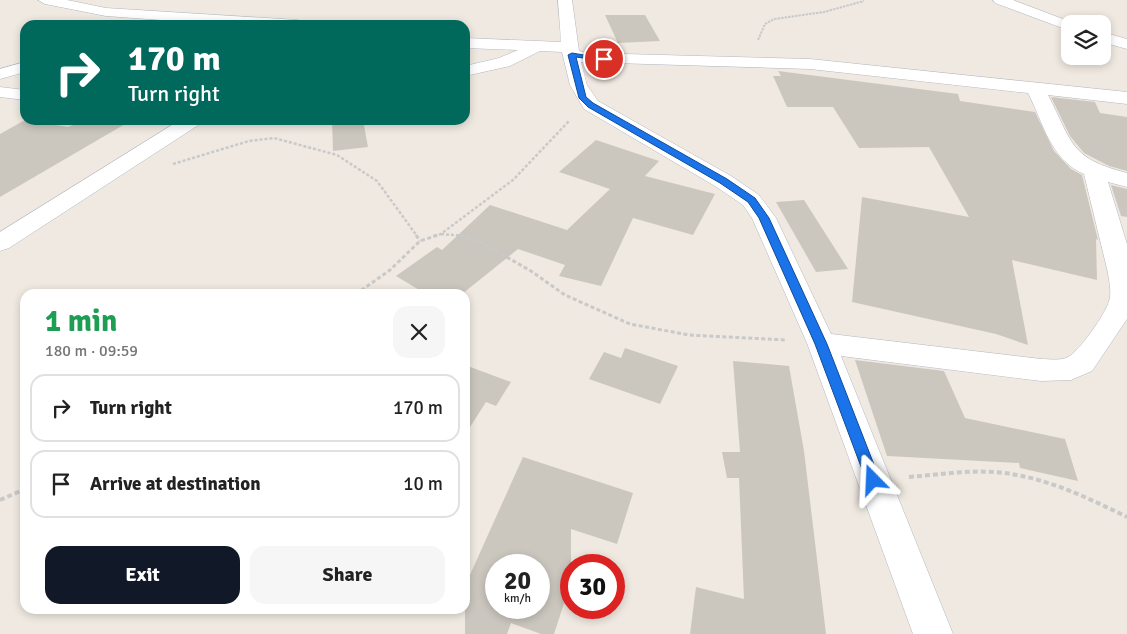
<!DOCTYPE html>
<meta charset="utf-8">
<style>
body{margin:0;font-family:Signika,sans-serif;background:#f6f6f6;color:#222;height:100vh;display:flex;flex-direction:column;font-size:19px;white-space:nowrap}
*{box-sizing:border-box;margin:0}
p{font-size:16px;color:#767676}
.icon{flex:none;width:28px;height:28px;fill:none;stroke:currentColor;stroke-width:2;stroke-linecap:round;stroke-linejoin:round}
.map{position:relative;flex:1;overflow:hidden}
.details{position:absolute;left:20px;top:289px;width:450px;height:325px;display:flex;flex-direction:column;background:#fff;border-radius:15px;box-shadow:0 2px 8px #0003}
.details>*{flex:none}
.banner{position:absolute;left:20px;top:20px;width:450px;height:105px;border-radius:15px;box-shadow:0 2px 8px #0003;background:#00695c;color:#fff;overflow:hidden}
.buttons{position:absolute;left:1061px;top:15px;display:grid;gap:10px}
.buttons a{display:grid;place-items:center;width:50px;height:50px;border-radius:10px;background:#fff;box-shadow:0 2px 8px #0003;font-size:25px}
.speed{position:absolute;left:485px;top:554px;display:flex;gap:10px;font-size:25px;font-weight:700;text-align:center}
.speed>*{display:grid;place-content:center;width:65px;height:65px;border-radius:50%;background:#fff;box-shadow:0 2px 8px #0003;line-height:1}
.speed small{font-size:12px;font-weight:400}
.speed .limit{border:8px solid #d22;background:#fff;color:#111}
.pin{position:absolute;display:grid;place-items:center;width:42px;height:42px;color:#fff;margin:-21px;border:2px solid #fff;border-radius:50%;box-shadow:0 1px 5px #0007}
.me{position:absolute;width:55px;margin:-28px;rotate:339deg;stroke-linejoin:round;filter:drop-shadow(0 0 4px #0008)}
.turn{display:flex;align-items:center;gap:18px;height:105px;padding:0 25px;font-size:22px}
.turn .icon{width:65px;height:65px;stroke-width:2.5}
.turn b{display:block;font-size:35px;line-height:42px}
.round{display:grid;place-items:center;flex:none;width:52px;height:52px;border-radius:15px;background:#f6f6f6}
.head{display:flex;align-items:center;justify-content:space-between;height:85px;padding:0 25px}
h1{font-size:30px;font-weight:700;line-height:38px;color:#1e9e55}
.button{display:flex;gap:10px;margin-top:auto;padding:10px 25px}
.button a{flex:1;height:58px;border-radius:15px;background:#111827;color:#fff;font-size:20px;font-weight:700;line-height:58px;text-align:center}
.button a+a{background:#f6f6f6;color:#222}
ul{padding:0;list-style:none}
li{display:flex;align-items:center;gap:15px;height:68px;margin:0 10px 8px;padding:0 15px;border:2px solid #e0e0e0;border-radius:15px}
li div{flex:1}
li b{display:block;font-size:19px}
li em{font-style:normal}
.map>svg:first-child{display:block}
.building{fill:#cbc7bf;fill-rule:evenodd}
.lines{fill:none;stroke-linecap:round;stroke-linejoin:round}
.minor-casing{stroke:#b4b7c1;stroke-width:1}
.path-far3{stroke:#c9c9c9;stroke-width:2;stroke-dasharray:2.5 1;stroke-linecap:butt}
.path-far2{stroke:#c9c9c9;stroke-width:2.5;stroke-dasharray:3 2;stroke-linecap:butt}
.path-far1{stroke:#c9c9c9;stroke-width:3;stroke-dasharray:4 2.5;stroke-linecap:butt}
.path{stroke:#c9c9c9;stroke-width:4;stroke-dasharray:5 3;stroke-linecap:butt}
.minor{fill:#fff;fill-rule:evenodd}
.route{fill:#1a73e8;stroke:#114b97}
</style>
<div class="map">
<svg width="1127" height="634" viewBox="0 0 1127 634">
<rect width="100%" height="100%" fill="#efe9e1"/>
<g class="building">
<path d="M605,15H645L660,41L618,43Z"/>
<path d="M778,71L958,94L960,101L1035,112L1054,151L1071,169L1082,175L1098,240L1096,239L1097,280L1012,260L1028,345L996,334L852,302L862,197L969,217L929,147L859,148L833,107H787L773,76H781Z"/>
<path d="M1051,97L1095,102L1100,113L1127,117V171L1109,166L1084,153L1070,136Z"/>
<path d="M25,120L68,127L87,120H132L0,197V134Z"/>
<path d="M332,120H363L368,147L333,151Z"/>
<path d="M596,140L659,161L645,176L715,194L693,235L633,218L601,286L559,276L565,265L518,249L462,294H426L396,276L437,247L442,250L490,205L567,230L610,189L559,172Z"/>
<path d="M1111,185L1127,189V217L1121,216Z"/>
<path d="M804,200L848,269L816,272L776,202Z"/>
<path d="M625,348L678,366L660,404L589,379L604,352L621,358Z"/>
<path d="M855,360L944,371L965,418L1065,439L1078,481L1020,468L1019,463L887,456Z"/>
<path d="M733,361L789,366L804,451L826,634H690L696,587L744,599L739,478H727L722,452H740Z"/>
<path d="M465,365L511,382L496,406L486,402L465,435Z"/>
<path d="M523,457L633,493L617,544L571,529V582L554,634H541L511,623L507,634H465V586ZM496,565H539V608H496Z"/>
</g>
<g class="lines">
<g class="minor-casing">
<g id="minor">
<path d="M38,0H67L106,8L298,20L306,25H231L106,16L45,4Z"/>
<path d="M558,0H572L579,51L587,53L810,59L1127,92V104L1048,95C1073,143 1069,158 1127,173V187L1108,182L1127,244V319L1092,371L1071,380L1041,381L841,356L953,634H913L807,343L752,218L743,205L715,186L584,109L570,85L562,52L540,51L510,66L465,76V66L499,58L518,50L465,48V38L561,42ZM581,62L810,69L1028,93C1044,124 1050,159 1084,174L1108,273C1109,282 1112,292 1109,301C1106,313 1079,352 1068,357C1061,361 1049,359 1041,359L831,334L776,218L759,195L731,176L598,101L587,85Z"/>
<path d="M993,0H1013L1076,24H1070V31L1065,29L995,3Z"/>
<path d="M1102,32L1127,39V49L1102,42Z"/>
<path d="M25,62V72L0,79V69Z"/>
<path d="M0,87L25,90V100L0,97Z"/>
<path d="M180,120H203L200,124L9,248L0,251V232Z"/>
</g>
</g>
<path class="path-far3" d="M758,40L765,24L774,19L824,12L864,1"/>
<g class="path-far2">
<path d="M173,164L249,141L274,138L337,155L377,181L417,236"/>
<path d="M441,234L464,236"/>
<path d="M434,236L441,234L513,180L570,120"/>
</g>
<g class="path-far1">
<path d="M416,235L420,241"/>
<path d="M460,235L482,243L531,271L565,295L630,324L689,335L786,340"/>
<path d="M356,294L390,270L420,241L438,235"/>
</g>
<g class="path">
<path d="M909,477C937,475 965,470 993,472C1041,475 1084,496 1127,517"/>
<path d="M0,500L25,489"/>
</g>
<use href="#minor" class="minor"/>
</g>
<path class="route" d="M572,53L607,59L604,61L576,57L586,97L593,103L727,179L755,198L769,218L827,344L880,480L878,484L873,486L868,484L866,480L815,344L759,218L748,202L720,183L588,107L579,98L568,55Z"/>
</svg>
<div class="buttons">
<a><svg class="icon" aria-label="layers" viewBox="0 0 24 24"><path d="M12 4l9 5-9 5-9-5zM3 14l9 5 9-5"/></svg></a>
</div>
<div class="speed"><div>20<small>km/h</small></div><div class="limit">30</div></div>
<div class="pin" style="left:604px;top:59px;background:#d93025"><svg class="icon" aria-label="arrive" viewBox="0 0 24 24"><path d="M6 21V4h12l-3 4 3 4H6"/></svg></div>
<svg class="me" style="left:873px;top:480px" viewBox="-20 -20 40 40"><path d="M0-17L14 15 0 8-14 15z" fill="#1a73e8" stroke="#fff" stroke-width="4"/></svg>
<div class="banner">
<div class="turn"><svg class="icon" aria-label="right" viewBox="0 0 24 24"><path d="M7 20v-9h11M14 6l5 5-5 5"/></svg><div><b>170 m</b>Turn right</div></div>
</div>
<section class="details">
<div class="head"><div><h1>1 min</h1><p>180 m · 09:59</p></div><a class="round"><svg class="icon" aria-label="close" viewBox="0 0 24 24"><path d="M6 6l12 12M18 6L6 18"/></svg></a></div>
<ul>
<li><svg class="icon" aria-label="right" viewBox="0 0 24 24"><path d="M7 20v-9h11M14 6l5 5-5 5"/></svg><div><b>Turn right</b></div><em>170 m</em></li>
<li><svg class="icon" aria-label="arrive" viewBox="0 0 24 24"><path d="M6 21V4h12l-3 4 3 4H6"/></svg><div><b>Arrive at destination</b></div><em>10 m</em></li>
</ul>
<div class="button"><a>Exit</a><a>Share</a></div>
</section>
</div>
